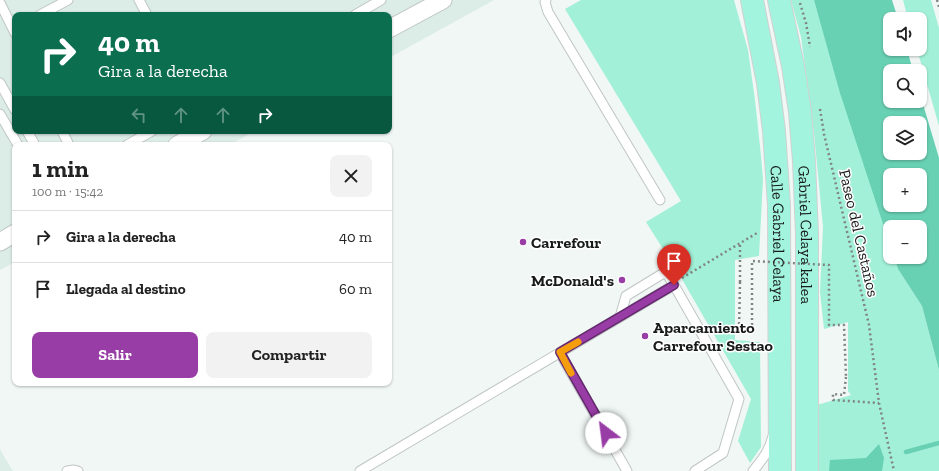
<!DOCTYPE html>
<html lang="es">
<meta charset="utf-8">
<style>
body{margin:0;font-family:"Zilla Slab",serif;background:#f2f2f2;color:#222;height:100vh;display:flex;flex-direction:column;font-size:15px;white-space:nowrap}
*{box-sizing:border-box;margin:0}
p{font-size:13px;color:#767676}
.icon{flex:none;width:22px;height:22px;fill:none;stroke:currentColor;stroke-width:2;stroke-linecap:round;stroke-linejoin:round}
.map{position:relative;flex:1;overflow:hidden}
.details{position:absolute;left:12px;top:142px;width:380px;height:244px;display:flex;flex-direction:column;background:#fff;border-radius:8px;box-shadow:0 1px 3px #0004}
.details>*{flex:none}
.hud{position:absolute;left:12px;top:12px;width:380px;height:122px;border-radius:8px;box-shadow:0 1px 3px #0004;background:#0b6e4f;color:#fff;overflow:hidden}
.controls{position:absolute;left:883px;top:12px;display:grid;gap:8px}
.controls a{display:grid;place-items:center;width:44px;height:44px;border-radius:8px;background:#fff;box-shadow:0 1px 3px #0004;font-size:20px}
.pin{position:absolute;display:grid;place-items:center;width:34px;height:34px;color:#fff;margin:-41px -17px;border-radius:50% 50% 50% 0;rotate:-45deg;box-shadow:0 0 4px #0007}
.pin .icon{rotate:45deg}
.me{position:absolute;width:44px;margin:-22px;rotate:330deg;stroke-linejoin:round;filter:drop-shadow(0 0 3px #0008)}
.turn{display:flex;align-items:center;gap:14px;height:84px;padding:0 20px;font-size:18px}
.turn .icon{width:52px;height:52px;stroke-width:2.5}
.turn b{display:block;font-size:28px;line-height:34px}
.lanes{display:flex;align-items:center;height:38px;padding:0 20px;background:#0003;justify-content:center;gap:20px;direction:ltr}
.lanes .off{opacity:.35}
.round{display:grid;place-items:center;flex:none;width:42px;height:42px;border-radius:8px;background:#f2f2f2}
.summary{display:flex;align-items:center;justify-content:space-between;height:68px;padding:0 20px}
h1{font-size:24px;font-weight:700;line-height:30px}
.cta{display:flex;gap:8px;margin-top:auto;padding:8px 20px}
.cta a{flex:1;height:46px;border-radius:8px;background:#993da6;color:#fff;font-size:16px;font-weight:700;line-height:46px;text-align:center}
.cta a+a{background:#f2f2f2;color:#222}
ul{padding:0;list-style:none}
li{display:flex;align-items:center;gap:12px;height:52px;padding:0 20px;border-top:1px solid #e0e0e0}
li div{flex:1}
li b{display:block;font-size:15px}
li em{font-style:normal}
.map>svg:first-child{display:block}
.built{fill:#dcece7}
.green{fill:#a1f0d7}
.water{fill:#68d0b3;fill-rule:evenodd}
.lines{fill:none;stroke-linecap:round;stroke-linejoin:round}
.stream{stroke:#68d0b3;stroke-width:4.5}
.lane-casing{stroke:#bfc6c4;stroke-width:11}
.street-casing{stroke:#bfc6c4;stroke-width:19}
.primary-casing{stroke:#d1d1d1;stroke-width:24}
.path{stroke:#808583;stroke-width:2.5;stroke-dasharray:2 3;stroke-linecap:butt}
.lane{stroke:#fff;stroke-width:9}
.street{stroke:#fff;stroke-width:17}
.primary{stroke:#a2f4de;stroke-width:22}
.path-bridge{stroke:#808583;stroke-width:2.5;stroke-dasharray:2 3;stroke-linecap:butt}
.route-casing{stroke:#63286c;stroke-width:10}
.route{stroke:#993da6;stroke-width:7}
.slow{stroke:#f59e0b;stroke-width:7}
.poi-dot{fill:#993da6;stroke:#fff;stroke-width:1.5}
.labels{text-anchor:middle;dominant-baseline:central;stroke-width:3;stroke-linejoin:round;paint-order:stroke}
.street-label{font-size:16px;fill:#171a19;stroke:#fff}
.poi-label{font-size:16px;font-weight:bold;fill:#171a19;stroke:#fff;text-anchor:start}
</style>
<div class="map">
<svg width="939" height="471" viewBox="0 0 939 471">
<rect width="100%" height="100%" fill="#f0f7f5"/>
<g class="built">
<path d="M0,0H494L389,58V15H15V131H255L229,145H15V262L0,270Z"/>
<path d="M0,449L5,458L13,471H0Z"/>
</g>
<g class="green">
<path d="M581,0H734L748,50L755,100L761,156L763,179L759,256L735,260V340L760,342L761,447L750,463L738,441L751,399L679,274L646,222L681,201L565,9Z"/>
<path d="M791,0H814L823,30L890,245V257H894L898,269L922,306L939,370V471H816L817,405L851,395L848,391V322L824,329L820,292L823,227L814,133L801,37Z"/>
<path d="M903,0H931L939,28V126L917,49H920V19H908Z"/>
</g>
<g class="water">
<path d="M814,0H892L898,19H890V49H907L913,71H890V101H920V94L939,158V370L922,306L898,269L894,257H920V227H890V245L840,93ZM890,123H920V153H890ZM890,175H920V205H890Z"/>
<path d="M879,444L884,458L882,471H829L830,460L866,458Z"/>
</g>
<g class="lines">
<path class="stream" d="M906,452L939,443"/>
<g class="lane-casing">
<g id="lane">
<path d="M139,0L147,15"/>
<path d="M546,0L545,2L548,12L660,200"/>
<path d="M0,3L15,33"/>
<path d="M40,15L68,0"/>
<path d="M355,15L381,0"/>
<path d="M0,83L15,110"/>
<path d="M0,114L18,145"/>
<path d="M27,131L35,145"/>
<path d="M62,131L69,145"/>
<path d="M127,145L152,131"/>
<path d="M620,317L626,296L662,274H667L674,285"/>
<path d="M560,353L627,471"/>
<path d="M67,471L74,470L78,471"/>
<path d="M360,471L674,285L739,399L723,453L695,471"/>
<path d="M753,471C762,460 770,450 773,436"/>
</g>
</g>
<g class="street-casing">
<g id="street">
<path d="M389,29L443,0"/>
<path d="M177,145L203,131"/>
<path d="M0,242L15,233"/>
</g>
</g>
<g class="primary-casing">
<g id="primary">
<path id="s1" d="M752,0L768,83L774,131L779,205L780,471"/>
<path id="s2" d="M779,0L793,66L800,112L804,161L807,234V471"/>
</g>
</g>
<g class="path">
<path d="M937,0L939,7"/>
<path d="M800,3L806,23L810,47"/>
<path d="M820,109L824,134L869,325L879,403L894,471"/>
<path d="M682,278L757,233"/>
<path d="M740,282V242"/>
<path d="M846,377L844,395L833,394V400L879,403"/>
</g>
<use href="#lane" class="lane"/>
<use href="#street" class="street"/>
<use href="#primary" class="primary"/>
<path class="path-bridge" d="M740,282L739,330L752,329V261L829,265V325H844L846,377"/>
</g>
<g class="lines">
<g class="route-casing">
<path id="route" d="M606,433L560,352L674,285"/>
</g>
<use href="#route" class="route"/>
<path class="slow" d="M571,373L560,352L578,342"/>
</g>
<g class="poi-dot">
<circle cx="523" cy="242" r="4"/>
<circle cx="622" cy="280" r="4"/>
<circle cx="645" cy="336" r="4"/>
</g>
<g class="labels">
<g class="street-label">
<text transform="translate(859 233) rotate(77)">Paseo del Castaños</text>
<text stroke="none"><textPath href="#s1" startOffset="236">Calle Gabriel Celaya</textPath></text>
<text stroke="none"><textPath href="#s2" startOffset="237">Gabriel Celaya kalea</textPath></text>
</g>
<g class="poi-label">
<text x="531" y="242">Carrefour</text>
<text x="614" y="280" text-anchor="end">McDonald's</text>
<text x="653" y="327">Aparcamiento<tspan x="653" dy="18">Carrefour Sestao</tspan></text>
</g>
</g>
</svg>
<div class="controls">
<a><svg class="icon" aria-label="sound" viewBox="0 0 24 24"><path d="M4 9h4l5-4v14l-5-4H4zM17 9q2 3 0 6"/></svg></a>
<a><svg class="icon" aria-label="search" viewBox="0 0 24 24"><circle cx="10" cy="10" r="6"/><path d="M15 15l6 6"/></svg></a>
<a><svg class="icon" aria-label="layers" viewBox="0 0 24 24"><path d="M12 4l9 5-9 5-9-5zM3 14l9 5 9-5"/></svg></a>
<a>+</a>
<a>−</a>
</div>
<div class="pin" style="left:674px;top:285px;background:#d93025"><svg class="icon" aria-label="arrive" viewBox="0 0 24 24"><path d="M6 21V4h12l-3 4 3 4H6"/></svg></div>
<svg class="me" style="left:606px;top:433px" viewBox="-20 -20 40 40"><circle r="19" fill="#fff"/><path d="M0-13L10 11 0 6-10 11z" fill="#993da6"/></svg>
<div class="hud">
<div class="turn"><svg class="icon" aria-label="right" viewBox="0 0 24 24"><path d="M7 20v-9h11M14 6l5 5-5 5"/></svg><div><b>40 m</b>Gira a la derecha</div></div>
<div class="lanes"><svg class="icon off" aria-label="left" viewBox="0 0 24 24"><path d="M17 20v-9H6M10 6l-5 5 5 5"/></svg><svg class="icon off" aria-label="ahead" viewBox="0 0 24 24"><path d="M12 20V5M6 11l6-6 6 6"/></svg><svg class="icon off" aria-label="ahead" viewBox="0 0 24 24"><path d="M12 20V5M6 11l6-6 6 6"/></svg><svg class="icon" aria-label="right" viewBox="0 0 24 24"><path d="M7 20v-9h11M14 6l5 5-5 5"/></svg></div>
</div>
<section class="details">
<div class="summary"><div><h1>1 min</h1><p>100 m · 15:42</p></div><a class="round"><svg class="icon" aria-label="close" viewBox="0 0 24 24"><path d="M6 6l12 12M18 6L6 18"/></svg></a></div>
<ul>
<li><svg class="icon" aria-label="right" viewBox="0 0 24 24"><path d="M7 20v-9h11M14 6l5 5-5 5"/></svg><div><b>Gira a la derecha</b></div><em>40 m</em></li>
<li><svg class="icon" aria-label="arrive" viewBox="0 0 24 24"><path d="M6 21V4h12l-3 4 3 4H6"/></svg><div><b>Llegada al destino</b></div><em>60 m</em></li>
</ul>
<div class="cta"><a>Salir</a><a>Compartir</a></div>
</section>
</div>
